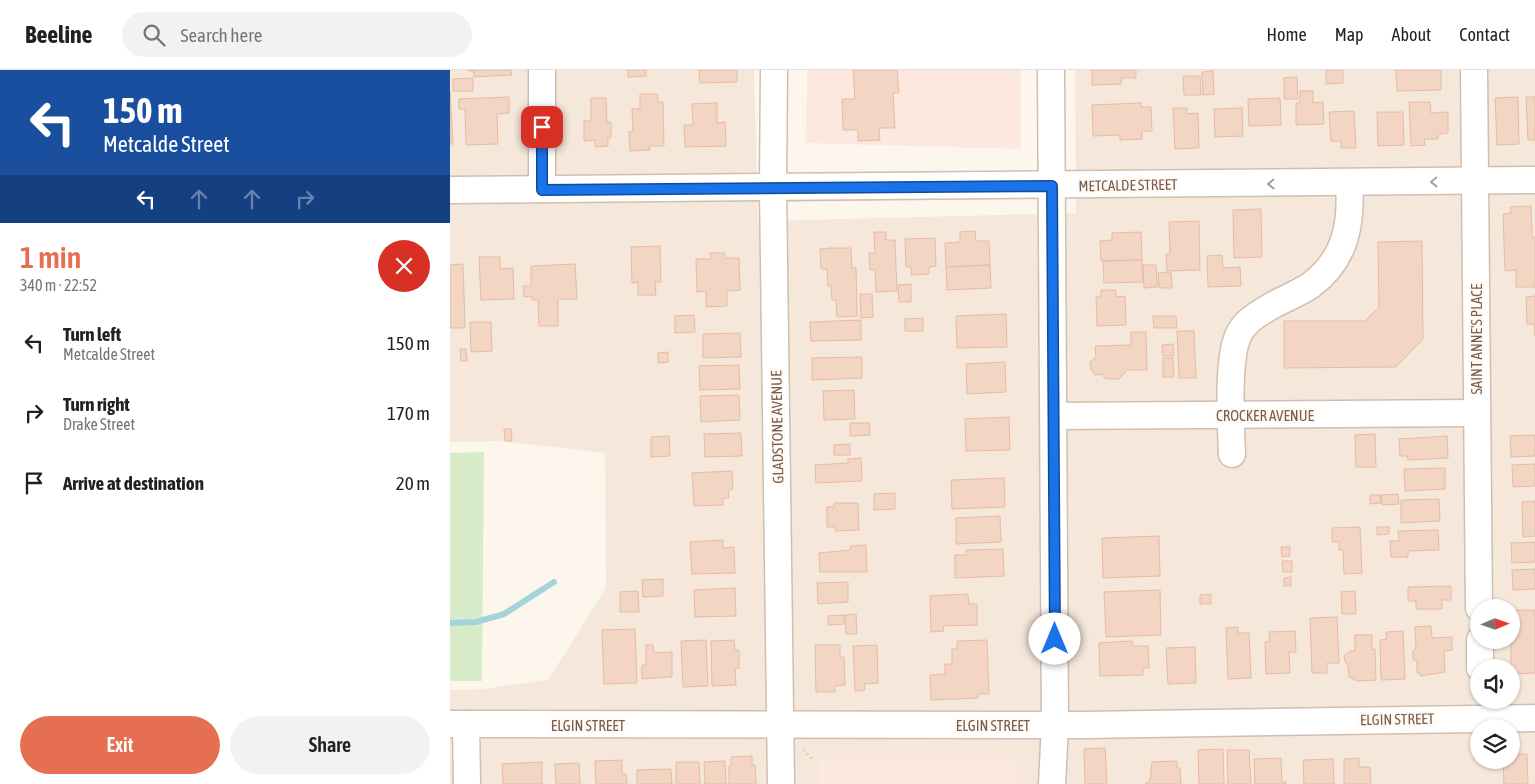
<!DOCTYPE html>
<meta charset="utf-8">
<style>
body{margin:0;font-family:"Asap Condensed",sans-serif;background:#f2f2f2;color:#202124;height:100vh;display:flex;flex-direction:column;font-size:19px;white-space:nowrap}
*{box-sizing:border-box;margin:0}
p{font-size:16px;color:#757577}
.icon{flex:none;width:28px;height:28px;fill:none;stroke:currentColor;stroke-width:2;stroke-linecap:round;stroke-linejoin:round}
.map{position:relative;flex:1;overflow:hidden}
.drawer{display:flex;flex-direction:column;background:#fff;width:450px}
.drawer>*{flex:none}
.banner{background:#1a4fa0;color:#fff;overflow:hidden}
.needle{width:32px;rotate:88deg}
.tools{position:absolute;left:1020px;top:529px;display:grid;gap:10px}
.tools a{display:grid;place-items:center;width:50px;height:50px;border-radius:50%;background:#fff;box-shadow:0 1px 4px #0004;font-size:25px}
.pin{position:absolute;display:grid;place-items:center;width:42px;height:42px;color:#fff;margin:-21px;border-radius:10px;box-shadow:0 2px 8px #0006}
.me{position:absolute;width:55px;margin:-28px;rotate:0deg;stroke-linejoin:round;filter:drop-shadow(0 0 4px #0008)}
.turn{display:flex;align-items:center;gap:18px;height:105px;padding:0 20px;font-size:22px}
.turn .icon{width:65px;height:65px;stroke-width:2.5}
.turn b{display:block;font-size:35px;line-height:42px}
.lanes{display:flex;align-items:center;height:48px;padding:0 20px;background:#0003;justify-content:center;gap:25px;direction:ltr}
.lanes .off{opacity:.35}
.round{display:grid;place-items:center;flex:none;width:52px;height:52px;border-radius:26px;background:#f2f2f2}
.headline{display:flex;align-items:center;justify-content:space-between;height:85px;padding:0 20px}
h1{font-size:30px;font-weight:600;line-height:38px;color:#e76f51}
.button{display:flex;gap:10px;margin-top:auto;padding:10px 20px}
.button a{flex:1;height:58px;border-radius:30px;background:#e76f51;color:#fff;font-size:20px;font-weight:600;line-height:58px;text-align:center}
.button a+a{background:#f2f2f2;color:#202124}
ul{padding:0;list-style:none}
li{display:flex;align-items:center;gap:15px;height:70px;padding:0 20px}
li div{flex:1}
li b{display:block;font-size:19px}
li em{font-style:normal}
header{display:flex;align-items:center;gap:30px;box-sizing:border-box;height:70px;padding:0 25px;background:#fff;border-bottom:1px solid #e0e0e0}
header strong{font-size:24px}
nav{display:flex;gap:28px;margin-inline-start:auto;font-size:18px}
.search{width:350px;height:45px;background:#f2f2f2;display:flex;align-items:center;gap:12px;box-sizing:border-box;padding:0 18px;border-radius:28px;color:#757577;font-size:19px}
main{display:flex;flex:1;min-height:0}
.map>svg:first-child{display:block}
.residential{fill:#f5e8da;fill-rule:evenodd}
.commercial{fill:#fde8e0}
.green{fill:#d8ecc9}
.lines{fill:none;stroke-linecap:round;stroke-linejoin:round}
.stream{stroke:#a5d3da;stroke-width:6}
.building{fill:#f3d5c3;stroke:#e6bba3}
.minor-casing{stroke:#d1beb0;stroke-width:29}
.path{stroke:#d9b8a5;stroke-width:3;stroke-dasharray:1 4;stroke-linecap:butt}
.minor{stroke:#fff;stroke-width:26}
.oneway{stroke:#af9d94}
.route-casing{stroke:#114b97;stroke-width:12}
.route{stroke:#1a73e8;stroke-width:9}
.labels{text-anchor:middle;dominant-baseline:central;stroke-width:5;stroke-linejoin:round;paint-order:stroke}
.street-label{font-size:15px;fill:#7a5c4d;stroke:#fffaf3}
</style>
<header>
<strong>Beeline</strong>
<div class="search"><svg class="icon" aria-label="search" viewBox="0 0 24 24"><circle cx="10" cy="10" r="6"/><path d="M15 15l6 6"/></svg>Search here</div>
<nav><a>Home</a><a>Map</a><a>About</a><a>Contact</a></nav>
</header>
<main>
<section class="drawer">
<div class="banner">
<div class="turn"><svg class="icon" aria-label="left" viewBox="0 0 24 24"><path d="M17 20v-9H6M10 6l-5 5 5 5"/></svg><div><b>150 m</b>Metcalde Street</div></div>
<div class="lanes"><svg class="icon" aria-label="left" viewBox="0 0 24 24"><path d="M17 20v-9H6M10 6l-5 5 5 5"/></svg><svg class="icon off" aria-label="ahead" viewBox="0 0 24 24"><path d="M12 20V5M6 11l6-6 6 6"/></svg><svg class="icon off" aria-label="ahead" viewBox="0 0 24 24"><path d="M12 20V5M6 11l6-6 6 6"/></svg><svg class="icon off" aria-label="right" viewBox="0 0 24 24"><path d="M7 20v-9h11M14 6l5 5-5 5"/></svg></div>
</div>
<div class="headline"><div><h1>1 min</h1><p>340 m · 22:52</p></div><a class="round" style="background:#d93025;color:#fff"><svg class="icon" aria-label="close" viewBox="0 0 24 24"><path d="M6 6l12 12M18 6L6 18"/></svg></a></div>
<ul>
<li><svg class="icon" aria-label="left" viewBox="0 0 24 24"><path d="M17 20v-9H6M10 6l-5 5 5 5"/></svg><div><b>Turn left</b><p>Metcalde Street</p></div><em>150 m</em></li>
<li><svg class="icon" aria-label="right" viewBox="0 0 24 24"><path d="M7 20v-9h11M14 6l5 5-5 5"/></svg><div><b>Turn right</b><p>Drake Street</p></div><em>170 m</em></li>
<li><svg class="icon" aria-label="arrive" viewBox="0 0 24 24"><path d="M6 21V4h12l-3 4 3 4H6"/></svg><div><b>Arrive at destination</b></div><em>20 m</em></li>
</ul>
<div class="button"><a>Exit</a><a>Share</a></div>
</section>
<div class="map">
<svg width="1085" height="714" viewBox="0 0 1085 714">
<rect width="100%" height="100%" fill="#fdf6ec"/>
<path class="residential" d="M0,0H304L308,151L626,143L625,0H1085V714H0V620L32,619L98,610L156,518L155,383L49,371L0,372ZM1029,538H1061V570H1029ZM1029,598H1061V630H1029ZM1029,658H1061V690H1029Z"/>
<g class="commercial">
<path d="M357,0H571V79L356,73Z"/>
<path d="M368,691H565L566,714H368Z"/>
</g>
<path class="green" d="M34,382L32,611H0V383Z"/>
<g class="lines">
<path class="stream" d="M0,553L26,552L54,544L104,512"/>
</g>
<g class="building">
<path d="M17,0H61L62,5L24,7V2Z"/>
<path d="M178,0H196V6L178,7Z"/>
<path d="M249,0H287V12L250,13Z"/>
<path d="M403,0H447L449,23H443L445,58H429L430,70L408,71V60H393L392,29H405Z"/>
<path d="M642,0H686V8H671V14L642,15Z"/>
<path d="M876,0H893V13L876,14Z"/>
<path d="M946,0H991V20L947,21Z"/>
<path d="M763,1L764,24L753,25L752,2Z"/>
<path d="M733,6H750L751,25H734Z"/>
<path d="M847,7L848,29H834V8Z"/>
<path d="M23,8V21H3V9Z"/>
<path d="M0,21L3,74H0Z"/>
<path d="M850,21H863V33L873,32L874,54L846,55V33H850Z"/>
<path d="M190,24H207L208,32H213L214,76H199L200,80L180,81L179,62L183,61L182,39H190Z"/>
<path d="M59,27V43L47,44L48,74L16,75L15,39H9V29Z"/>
<path d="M1068,27L1069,74L1047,75L1045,28Z"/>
<path d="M1076,27H1085V70H1078Z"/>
<path d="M141,28H156L157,52H161V68H158V76L145,77V70L134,71V51H141Z"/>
<path d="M830,28L831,55L799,56L798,29Z"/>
<path d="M959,32H980L981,43L998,42V63L988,64V69H974L975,75L961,76Z"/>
<path d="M267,33V53L275,52L276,76L235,77L234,55H243L242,34Z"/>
<path d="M691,33V37H701L702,61H692V69L670,70V65L643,66L642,35Z"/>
<path d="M723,38H737V44L748,43L749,78L725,79Z"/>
<path d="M792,38L793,66L765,67L764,39Z"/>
<path d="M904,41L906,78H891V71H881L879,42Z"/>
<path d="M927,42H953L954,75L928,76Z"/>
<path d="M1081,136L1082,167H1085V217H1066V200L1055,201L1053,144L1061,143L1060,137Z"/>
<path d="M811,139L812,187L784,188L783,140Z"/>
<path d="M749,151L750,200L717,201L716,184L720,183L719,152Z"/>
<path d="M525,161L526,171H539L540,195L496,197L495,173L510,172V162Z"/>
<path d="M424,162H436V170H445L447,221L426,222L425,200H420L419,183H425Z"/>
<path d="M691,162L692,190L651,191L650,171L662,170V163Z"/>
<path d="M485,168L486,196L479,197V204L461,205V197H456L455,169Z"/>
<path d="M972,171L973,269L946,297L834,298V251H915L929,237L928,172Z"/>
<path d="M210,176L211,212H205L206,225H188V212L182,213L181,177Z"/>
<path d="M380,178H401L402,198L406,197L407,246L387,247L386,230H382L381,216H378L377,199H371L370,179Z"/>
<path d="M260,183H275V188H289L290,220L277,221V236L256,237V221L247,222L246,189H261Z"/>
<path d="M772,185L773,198L790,197L791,216L758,217L757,186Z"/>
<path d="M29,187H50V199L63,198L64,229L31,230Z"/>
<path d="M692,190L693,212L654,213L653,191Z"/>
<path d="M13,194L15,258H0V195Z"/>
<path d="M125,194L127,229H108V256H89L88,230H82V226L74,227L73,216H81V196Z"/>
<path d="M540,195L541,218L497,220L496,197Z"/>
<path d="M693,195H706L707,217L694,218Z"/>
<path d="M721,202L722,218H709L708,203Z"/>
<path d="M461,214V232H449L448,215Z"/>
<path d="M651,220H666V227L675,226L676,255L647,256L646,227H651Z"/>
<path d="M410,224H422L423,247L411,248Z"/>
<path d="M1085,226V266L1084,254H1077L1076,227Z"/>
<path d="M556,244L557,277L507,278L506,246Z"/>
<path d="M244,245L245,262L225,263V246Z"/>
<path d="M703,246H726L727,258H704Z"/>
<path d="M473,248V261H455V249Z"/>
<path d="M411,250V270L361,271L360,252Z"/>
<path d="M20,252H41L42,281L21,282Z"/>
<path d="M727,261H744L746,308H729Z"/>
<path d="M681,262H696L697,300H677L669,309H656L651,304L645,305L641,300L640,292L646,287L645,276L681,275Z"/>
<path d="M290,263L291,287L253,288V264Z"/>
<path d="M723,274L724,286H713L712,275Z"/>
<path d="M10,279H16L17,291H11Z"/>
<path d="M218,282V292L208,293V283Z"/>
<path d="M412,287V308L362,310V288Z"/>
<path d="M713,288H723L724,307H713Z"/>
<path d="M555,292L556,322L517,324L516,294Z"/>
<path d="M289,295L290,319L250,320L249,296Z"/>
<path d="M404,320L405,349L374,350L373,321Z"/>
<path d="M289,325L290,350L251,352L250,326Z"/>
<path d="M559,347L560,380L516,381L515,349Z"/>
<path d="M400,353H419L420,365L400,366Z"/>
<path d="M54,359H61L62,371H55Z"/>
<path d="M291,363L292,386L255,387L254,364Z"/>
<path d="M925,364L926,397H906L905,365Z"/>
<path d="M1085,365V386L1061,387L1060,366Z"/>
<path d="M219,366L220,386L201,387V367Z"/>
<path d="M997,366L998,388L958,390L957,386H950L949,369Z"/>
<path d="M400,374V385H384V375Z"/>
<path d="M411,388L412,411L366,413L365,395L398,393V389Z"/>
<path d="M1085,394V416L1063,417L1062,395Z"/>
<path d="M995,398V419L955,421L954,399Z"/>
<path d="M282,401L283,419L278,420L279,428H273V435L244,436L242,403Z"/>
<path d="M554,408L555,437L502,439L501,410Z"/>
<path d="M445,423V439L424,440V424Z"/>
<path d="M948,424L949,434L932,435L931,425Z"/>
<path d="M920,425H930L931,433L920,434Z"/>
<path d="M989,429L990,451L951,453V430Z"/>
<path d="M1085,431V466L1073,467L1072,432Z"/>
<path d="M384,433H408L409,460L385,461V457H377V437H384Z"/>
<path d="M550,446L551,472L506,474V448Z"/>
<path d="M910,457L912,503L894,504L893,480H889V472H882V458Z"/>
<path d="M927,457H939V464L927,465Z"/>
<path d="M988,460L989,480L958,481V487H941L940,471H949L948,461Z"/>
<path d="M709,466L710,506L653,508L652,468Z"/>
<path d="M273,470V478L284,477L285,503L242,504L240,472Z"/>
<path d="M1085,472V492L1062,493L1061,473Z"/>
<path d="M416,475L417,502H370L369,483L400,480V476Z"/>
<path d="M831,477H840V486L832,487Z"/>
<path d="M553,479L554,506L505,508V485H516V480Z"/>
<path d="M832,491H842V502H833Z"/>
<path d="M1085,499V519L1063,520L1062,500Z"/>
<path d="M841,507V516H834V508Z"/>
<path d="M213,509V526L193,527L192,510Z"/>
<path d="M398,512V532L368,534L367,513Z"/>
<path d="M1001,516V530H992V539H966V531H958V517Z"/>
<path d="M285,518L286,546L245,547L244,520Z"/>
<path d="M710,520L711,565L656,567L654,522Z"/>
<path d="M188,521L189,542H170V522Z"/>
<path d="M905,521L906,544H892L891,522Z"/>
<path d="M518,524L519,534H527V555L493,556L494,561L481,562L480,526Z"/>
<path d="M761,524V534H750V525Z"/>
<path d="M1066,540H1085V603L1061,604V547H1066Z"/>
<path d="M406,544L407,564H396L395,545Z"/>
<path d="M394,545V554L378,555V546Z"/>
<path d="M887,547L889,593H877V603H862L860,548Z"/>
<path d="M981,556L982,568L1002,567V580L994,581L995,602L970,606V603H967V592L963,589V581L966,578L965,557Z"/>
<path d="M788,557V563H799L801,608L778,609L776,558Z"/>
<path d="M185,559L187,613L154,614L152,560Z"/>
<path d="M845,561L846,582H839L840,603L816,604L815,572L820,571L819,562Z"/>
<path d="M953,561L955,609L931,610L930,570L937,569L936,562Z"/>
<path d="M905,565H922V580L925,579L926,610L907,611L899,607L898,595L895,592L894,586L900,581H905Z"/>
<path d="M256,570L258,616L233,617L231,571Z"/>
<path d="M284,570L285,580H289V598L285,599L286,615L262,616L261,571Z"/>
<path d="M537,570L539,624H528V628L481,630L480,605L495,604V594H502V579H507V571Z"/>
<path d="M682,571L683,576H698L699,598H693V605L650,606L649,573Z"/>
<path d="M196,575H203L204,583L222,582V607L192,609V595H196Z"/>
<path d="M365,575H390V587H394L395,615L385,616V622H366Z"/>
<path d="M427,575L428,613L414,614L415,620L405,621L403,576Z"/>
<path d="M745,577L746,613L718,614L716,578Z"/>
<path d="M655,678L657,714H635L634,679Z"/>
<path d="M773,679L774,714H749L748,680Z"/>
<path d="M777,680H799L801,714H778Z"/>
<path d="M1061,684H1077L1078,714H1054L1053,690H1061Z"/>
<path d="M302,686V695H305L306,714H279V696H281V687Z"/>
<path d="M831,688L832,712H836V714H805L804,689Z"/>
<path d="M909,688V697H920L921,714H894V689Z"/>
<path d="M883,689L884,714H854L853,690Z"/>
<path d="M172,690V704H176L177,714H146L145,691Z"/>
<path d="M275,691L276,714H255L254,692Z"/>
<path d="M727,691V698H730L731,714H695L700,710L702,692Z"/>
<path d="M92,692V714H53L52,694Z"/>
<path d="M226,692H249L250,714H226Z"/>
<path d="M129,693L130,714H106L105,694Z"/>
<path d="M221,699L222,714H187V700Z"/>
</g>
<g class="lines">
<g class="minor-casing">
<g id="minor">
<path d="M92,0V119"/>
<path d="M324,0L323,117L331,714"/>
<path d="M601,0L605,655L602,714"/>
<path d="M1024,0L1029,538"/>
<path d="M0,120L1085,110"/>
<path d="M604,346L1026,343"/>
<path d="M782,384C781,356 777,291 788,266C794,252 805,246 818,238C831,230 848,224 861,215C896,189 902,153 899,113"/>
<path d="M1030,570V598"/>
<path d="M0,654L635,655L1085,648"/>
<path d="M16,654L17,714"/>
</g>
</g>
<path class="path" d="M354,680L362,689"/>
<use href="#minor" class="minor"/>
</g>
<defs><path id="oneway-chevron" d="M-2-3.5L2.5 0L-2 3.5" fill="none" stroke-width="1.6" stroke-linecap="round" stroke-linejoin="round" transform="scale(1.25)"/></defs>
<g class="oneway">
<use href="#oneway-chevron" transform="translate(984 112) rotate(179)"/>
<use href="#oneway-chevron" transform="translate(821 114) rotate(179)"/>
</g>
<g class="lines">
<g class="route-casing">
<path id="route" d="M92,57V120L602,116L605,569"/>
</g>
<use href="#route" class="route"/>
</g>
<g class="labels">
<g class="street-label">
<text transform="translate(678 115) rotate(-1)">METCALDE STREET</text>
<text transform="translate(1026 269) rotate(-90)">SAINT ANNE'S PLACE</text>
<text x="815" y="345">CROCKER AVENUE</text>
<text transform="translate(327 357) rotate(-91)">GLADSTONE AVENUE</text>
<text transform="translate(947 649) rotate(-1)">ELGIN STREET</text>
<text x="138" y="655">ELGIN STREET</text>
<text x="543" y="655">ELGIN STREET</text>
</g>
</g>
</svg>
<div class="tools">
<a><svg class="needle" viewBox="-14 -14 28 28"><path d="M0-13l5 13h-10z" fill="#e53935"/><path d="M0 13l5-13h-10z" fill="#757577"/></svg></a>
<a><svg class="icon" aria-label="sound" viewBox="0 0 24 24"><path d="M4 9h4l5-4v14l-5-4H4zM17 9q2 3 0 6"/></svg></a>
<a><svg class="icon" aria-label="layers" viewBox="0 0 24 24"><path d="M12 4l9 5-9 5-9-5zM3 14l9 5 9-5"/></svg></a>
</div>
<div class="pin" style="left:92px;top:57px;background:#d93025"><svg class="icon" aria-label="arrive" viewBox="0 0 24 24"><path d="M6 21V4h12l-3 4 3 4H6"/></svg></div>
<svg class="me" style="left:605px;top:569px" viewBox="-20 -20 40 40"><circle r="19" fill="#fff"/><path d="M0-13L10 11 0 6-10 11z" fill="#1a73e8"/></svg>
</div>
</main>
